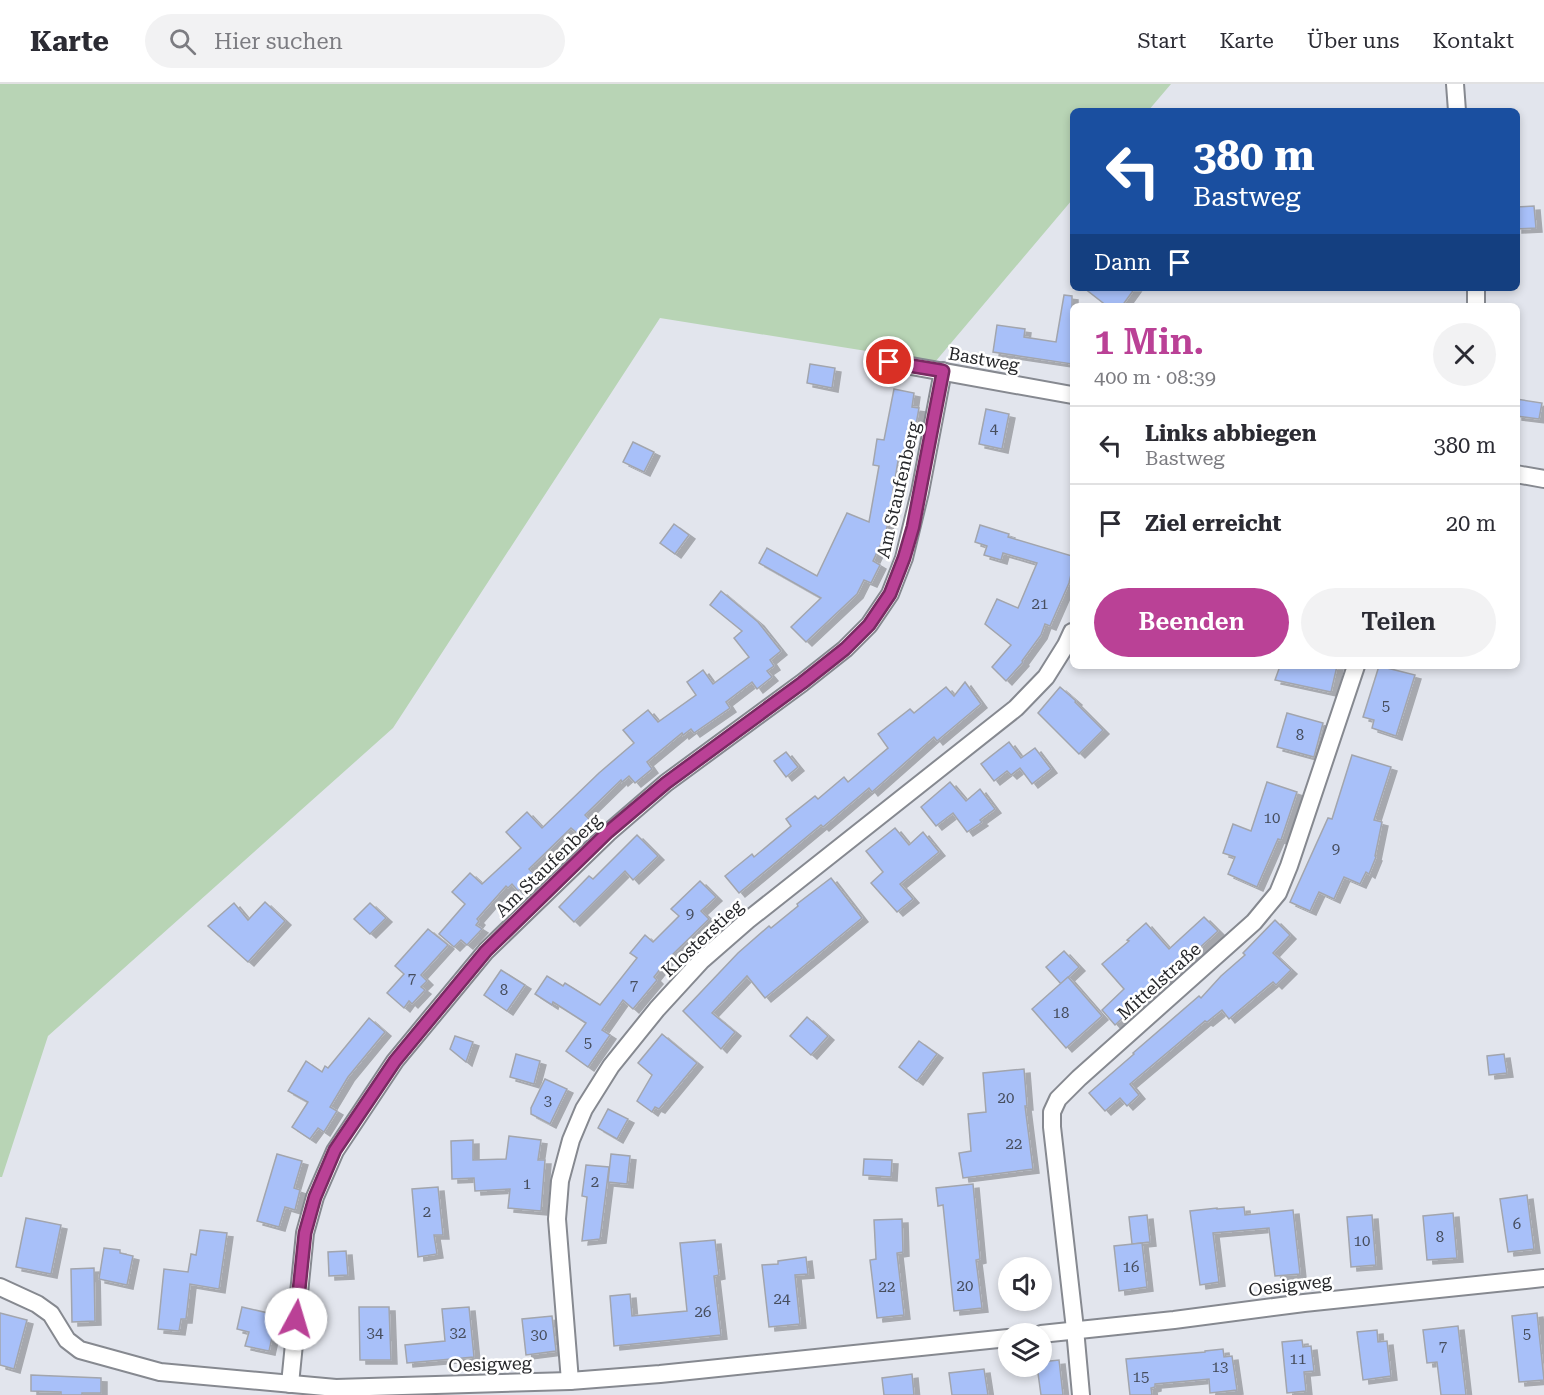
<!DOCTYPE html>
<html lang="de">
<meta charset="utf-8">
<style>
body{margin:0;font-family:"Roboto Serif",serif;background:#f2f2f3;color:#2b2b33;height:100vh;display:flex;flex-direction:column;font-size:22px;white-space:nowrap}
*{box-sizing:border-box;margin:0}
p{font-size:20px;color:#7c7c81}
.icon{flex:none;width:33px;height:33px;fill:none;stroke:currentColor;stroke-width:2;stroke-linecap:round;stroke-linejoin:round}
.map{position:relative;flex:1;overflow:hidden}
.drawer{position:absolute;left:1070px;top:219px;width:450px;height:366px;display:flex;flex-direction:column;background:#fff;border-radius:9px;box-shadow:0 3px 9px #0003}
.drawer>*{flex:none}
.banner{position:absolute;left:1070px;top:24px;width:450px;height:183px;border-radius:9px;box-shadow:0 3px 9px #0003;background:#1a4fa0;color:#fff;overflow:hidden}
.fabs{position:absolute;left:998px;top:1173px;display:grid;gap:12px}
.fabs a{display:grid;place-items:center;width:54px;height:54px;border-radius:50%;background:#fff;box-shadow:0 3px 9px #0003;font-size:30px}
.pin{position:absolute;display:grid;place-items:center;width:51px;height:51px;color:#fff;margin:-26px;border:3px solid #fff;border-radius:50%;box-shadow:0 2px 6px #0007}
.me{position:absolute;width:66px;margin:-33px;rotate:6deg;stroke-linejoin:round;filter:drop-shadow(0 0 4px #0008)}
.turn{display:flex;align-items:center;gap:21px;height:126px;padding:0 24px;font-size:27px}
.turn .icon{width:78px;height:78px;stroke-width:2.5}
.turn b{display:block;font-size:42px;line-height:51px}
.then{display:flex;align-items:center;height:57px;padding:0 24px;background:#0003;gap:12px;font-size:22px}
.round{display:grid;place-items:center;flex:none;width:63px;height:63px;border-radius:32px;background:#f2f2f3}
.summary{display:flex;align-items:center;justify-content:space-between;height:102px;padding:0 24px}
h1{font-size:36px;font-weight:600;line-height:45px;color:#ba4196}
.action{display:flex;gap:12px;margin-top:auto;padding:12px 24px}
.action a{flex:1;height:69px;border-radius:36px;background:#ba4196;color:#fff;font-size:24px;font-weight:600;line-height:69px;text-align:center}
.action a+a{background:#f2f2f3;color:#2b2b33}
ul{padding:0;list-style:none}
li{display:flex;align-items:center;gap:18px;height:78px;padding:0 24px;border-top:2px solid #e1e1e2}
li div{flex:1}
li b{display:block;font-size:22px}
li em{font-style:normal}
header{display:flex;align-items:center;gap:36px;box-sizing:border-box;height:84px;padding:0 30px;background:#fff;border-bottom:2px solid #e1e1e2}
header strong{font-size:28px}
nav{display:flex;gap:33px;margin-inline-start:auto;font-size:21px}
.search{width:420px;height:54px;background:#f2f2f3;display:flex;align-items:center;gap:15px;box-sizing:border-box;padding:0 21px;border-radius:33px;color:#7c7c81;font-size:22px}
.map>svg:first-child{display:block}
.green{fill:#b8d4b5}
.building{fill:#a8c0f9;stroke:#a2a5ad;stroke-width:1.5;filter:url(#shadow)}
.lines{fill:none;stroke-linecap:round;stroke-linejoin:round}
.street-casing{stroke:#868990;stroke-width:20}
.street{stroke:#fff;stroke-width:16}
.route-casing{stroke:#792a62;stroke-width:15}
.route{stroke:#ba4196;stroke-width:10}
.labels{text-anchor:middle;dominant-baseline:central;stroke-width:5;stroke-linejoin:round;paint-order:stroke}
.number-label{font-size:15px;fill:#474e5e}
.street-label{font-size:18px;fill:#27282b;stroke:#fff}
</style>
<header>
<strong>Karte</strong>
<div class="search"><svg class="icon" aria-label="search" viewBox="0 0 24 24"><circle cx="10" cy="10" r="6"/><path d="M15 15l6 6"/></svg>Hier suchen</div>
<nav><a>Start</a><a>Karte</a><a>Über uns</a><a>Kontakt</a></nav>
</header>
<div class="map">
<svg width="1544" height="1311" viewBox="0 0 1544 1311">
<defs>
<filter id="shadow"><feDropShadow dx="6" dy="4" stdDeviation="0" flood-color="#0004"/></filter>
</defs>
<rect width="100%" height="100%" fill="#e2e5ed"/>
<path class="green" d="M0,0H1171L1148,27H1072V116L935,278L660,234L393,644L48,952L2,1093H0Z"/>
<g class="building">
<path d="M1534,122L1536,144L1516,145V123Z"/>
<path d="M1084,204H1135L1122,222H1107Z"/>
<path d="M1064,211L1072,212V280L993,268L997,241L1025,245L1024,253L1056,258Z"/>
<path d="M810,280L835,284L832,304L807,299Z"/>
<path d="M894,305L914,309L912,323L919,324L915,346L908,345L903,372L899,371L886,449L873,477L880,481L871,499L864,496L857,510L806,558L791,543L821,514L759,479L767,464L817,492L847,429L869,438L879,382L873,381L877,355L884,356Z"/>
<path d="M1516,315L1542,319L1539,335L1516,332Z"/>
<path d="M986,325L1009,330L1002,365L979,360Z"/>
<path d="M633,358L654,368L644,388L623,378Z"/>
<path d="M674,440L689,451L675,470L660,459Z"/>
<path d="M980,441L1009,450L1008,453L1072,472V486L1069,499L1050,542L1045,540L1041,551L1022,577L1023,578L1006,597L992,583L1011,561L985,540L997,515L1018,524L1037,479L1003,469L1001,476L984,471L987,462L975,458Z"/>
<path d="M721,507L758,538L781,567L770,576L774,582L767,587L772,593L757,605L752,598L726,618L730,624L694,649L691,645L683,651L682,649L647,678L652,685L635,699L629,692L622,698L621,696L585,731L590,736L577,749L571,744L529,785L535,791L518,807L512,800L508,804L506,802L477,835L479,837L476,841L482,845L467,861L461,856L454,863L439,850L465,820L452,808L470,789L482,800L521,764L506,748L527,728L542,744L599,689L634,659L623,646L648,626L658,638L696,611L687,598L703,586L713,600L749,573L734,554L742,547L710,521Z"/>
<path d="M1280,582H1337L1331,608L1275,596Z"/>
<path d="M1379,582L1415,591L1396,652L1372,644L1374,636L1363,633Z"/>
<path d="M965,598L981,620L937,657L934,653L872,708L869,704L823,743L821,741L739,809L725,792L752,770L754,773L791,742L786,735L815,712L818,715L844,693L848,698L888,664L878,650L910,625L914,629L946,603L954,612Z"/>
<path d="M1060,603L1076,617L1075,618L1103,646L1079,670L1038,629Z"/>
<path d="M1287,629L1323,639L1314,673L1277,663Z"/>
<path d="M1009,658L1021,674L1035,664L1051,685L1032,700L1020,684L1011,691L1007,687L994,697L981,680Z"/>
<path d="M786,668L798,683L786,693L774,677Z"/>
<path d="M1352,671L1391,683L1374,736L1382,738L1375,772L1376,773L1369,790L1366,788L1360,800L1344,793L1334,815L1319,808L1310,827L1290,818L1328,734L1332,735Z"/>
<path d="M950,698L966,717L980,705L995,725L980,736L982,738L967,748L953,729L936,742L921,723Z"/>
<path d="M1267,698L1297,708L1281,756L1278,755L1257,803L1228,790L1235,773L1223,769L1233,740L1251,747Z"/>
<path d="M895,744L909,761L923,748L939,768L900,800L913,815L897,828L871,799L883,788L866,767Z"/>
<path d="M637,751L658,772L633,796L625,787L574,838L559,823L589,792L593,795Z"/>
<path d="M831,794L862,834L765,914L747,892L712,929L735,948L721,965L683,927L738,869L769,842L771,844L798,822L797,820Z"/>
<path d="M700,797L716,813L701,827L709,835L669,874L654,893L657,896L633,925L623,916L602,946L610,951L588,983L566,967L586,939L553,918L552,921L535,910L547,892L563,902L565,899L600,921L637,874L630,869L645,851L653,858L679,832L671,825Z"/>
<path d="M265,818L285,837L248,878L208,842L234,819L248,836Z"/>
<path d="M370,819L386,834L370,850L354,835Z"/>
<path d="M1204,833L1218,847L1115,941L1102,926L1124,905L1102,880L1129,857L1127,856L1146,839L1169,865Z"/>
<path d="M1275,836L1290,851L1273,869L1291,886L1276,901L1273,898L1229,935L1222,926L1207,938L1205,937L1130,1000L1139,1011L1127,1022L1120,1014L1105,1027L1089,1009L1134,970L1133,969L1199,912L1201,914L1221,892L1245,871L1243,869Z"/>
<path d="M428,845L448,861L421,891L427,897L421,903L425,906L412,920L409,917L404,924L387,909L404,890L395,882Z"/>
<path d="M1064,867L1079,883L1061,900L1046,883Z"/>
<path d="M501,886L525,901L507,927L484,911Z"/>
<path d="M1068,893L1102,932L1066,964L1032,925Z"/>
<path d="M807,933L828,952L811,971L790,952Z"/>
<path d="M369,934L385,948L348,993L330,1023L337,1027L324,1048L318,1044L310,1055L292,1043L308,1018L288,1007L306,977L322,988L325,982L328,984Z"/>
<path d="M662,950L697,979L659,1025L655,1023L652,1028L637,1017L652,991L638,979Z"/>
<path d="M455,952L473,958L466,978L450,965Z"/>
<path d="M919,957L937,970L917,997L899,983Z"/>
<path d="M516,970L540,977L534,1000L510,993Z"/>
<path d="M1504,970L1507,989L1489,991L1487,972Z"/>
<path d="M1024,985L1027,1022H1025L1033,1085L963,1094L959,1069L971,1067L968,1030L986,1028L983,989Z"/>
<path d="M545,995L567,1005L550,1040L531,1030V1024Z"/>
<path d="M608,1025L628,1035L617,1055L598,1044Z"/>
<path d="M509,1052L541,1056L538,1076H545L541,1127L508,1124L510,1105L475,1107L474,1094L452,1095L451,1057L473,1056V1076L506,1075Z"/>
<path d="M277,1070L302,1077L294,1104L300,1106L295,1126L285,1123L279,1143L257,1137Z"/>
<path d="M611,1070L630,1072L627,1100L608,1098Z"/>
<path d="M864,1075L892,1076L891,1093L863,1091Z"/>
<path d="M586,1081L609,1083L600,1155L582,1157L587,1113L582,1112Z"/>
<path d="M973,1100L980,1175L976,1176L982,1224L954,1227L943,1121L938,1122L936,1104Z"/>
<path d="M438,1103L443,1151H434L437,1170L418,1173L412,1105Z"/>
<path d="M1527,1111L1534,1165L1508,1168L1500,1115Z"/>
<path d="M1244,1123L1245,1131L1293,1126L1300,1190L1275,1192L1269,1144L1213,1149L1219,1198L1200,1201L1190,1127L1217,1124V1125Z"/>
<path d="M1453,1129L1457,1174L1427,1176L1423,1132Z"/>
<path d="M1147,1131L1150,1158L1132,1160L1129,1133Z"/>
<path d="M1372,1131L1376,1181L1351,1183L1347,1133Z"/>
<path d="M26,1134L61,1141L51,1190L16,1183Z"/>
<path d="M902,1135L903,1168L897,1169L904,1231L877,1234L870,1176L876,1175L874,1136Z"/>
<path d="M200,1146L227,1149L219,1205L190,1200L186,1235H181L179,1247L158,1245L164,1185L188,1188L191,1170L196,1171Z"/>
<path d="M715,1156L719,1191L714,1192L721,1251L614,1262L610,1212L630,1210L632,1232L687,1227L680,1159Z"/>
<path d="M1142,1159L1147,1203L1119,1207L1114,1162Z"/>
<path d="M104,1164L120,1166V1169L133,1172L127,1201L99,1195Z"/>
<path d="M346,1167L348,1191L329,1192L328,1168Z"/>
<path d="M806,1173L808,1190L795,1191L800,1240L769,1243L762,1181L778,1180V1177Z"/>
<path d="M94,1184L95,1237L72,1238L71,1185Z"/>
<path d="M242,1223L277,1231L269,1267L245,1262L249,1248L237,1245Z"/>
<path d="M359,1223H389L391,1276H360Z"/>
<path d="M469,1223L474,1273L407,1279L405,1261L445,1257L442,1225Z"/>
<path d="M0,1229L27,1236L14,1285L0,1281Z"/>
<path d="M1537,1229L1544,1296L1519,1298L1512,1232Z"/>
<path d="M552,1232L556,1267L526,1271L522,1235Z"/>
<path d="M1458,1242L1466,1311H1441L1437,1278L1427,1279L1423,1246Z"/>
<path d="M1377,1246L1378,1258L1387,1257L1391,1292L1363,1296L1357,1248Z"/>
<path d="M1302,1256L1303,1263L1311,1262L1314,1287L1304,1288L1306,1307L1287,1309L1282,1258Z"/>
<path d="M1223,1265L1224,1273L1232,1272L1237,1306L1210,1309L1209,1295L1155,1300V1303L1151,1304L1152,1311H1130L1126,1275L1205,1268V1267Z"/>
<path d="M1059,1276L1063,1311H1041L1037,1282H1041V1278Z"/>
<path d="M984,1285L988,1311H952L949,1289Z"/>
<path d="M912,1290L914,1311H884L882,1294Z"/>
<path d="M31,1291L101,1294V1309H82V1311H61V1308L31,1307Z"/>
</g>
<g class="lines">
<g class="street-casing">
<g id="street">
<path d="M1455,0L1457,27"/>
<path d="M1476,222V204"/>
<path d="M889,278L1072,311"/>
<path d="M1516,390L1544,395"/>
<path d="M0,1203L37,1220L51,1230L67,1256L80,1266L160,1288L336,1304L570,1297L660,1290L1008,1254"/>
<path d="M1041,1250L1174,1236L1304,1219L1544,1194"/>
<path d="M570,1297L557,1135L560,1097L571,1056L584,1025L611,982L657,925L701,877L748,836L1016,624L1046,593L1066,561L1072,548"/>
<path d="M290,1300L305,1149L315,1113L335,1067L395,977L486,867L608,749L666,699L802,599L845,565L869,541L890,510L904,474L920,408L943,287"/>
<path d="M1081,1311L1075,1245L1052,1043V1028L1058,1015L1079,994L1254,838L1278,809L1289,782L1356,582"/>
</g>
</g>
<use href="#street" class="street"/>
</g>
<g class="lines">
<g class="route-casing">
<path id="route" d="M296,1235L305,1149L315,1113L335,1066L395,977L486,867L608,748L666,699L802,599L845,565L869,541L890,510L904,474L913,443L943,287L889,278"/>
</g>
<use href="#route" class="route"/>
</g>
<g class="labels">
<g class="number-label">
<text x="994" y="345">4</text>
<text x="1040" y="520">21</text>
<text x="1386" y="622">5</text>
<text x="1300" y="651">8</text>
<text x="1272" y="734">10</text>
<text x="1336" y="765">9</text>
<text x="690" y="830">9</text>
<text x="412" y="894">7</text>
<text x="634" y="901">7</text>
<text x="504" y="906">8</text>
<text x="1061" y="929">18</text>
<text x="588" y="959">5</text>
<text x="1006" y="1014">20</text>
<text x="548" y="1017">3</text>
<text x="1014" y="1060">22</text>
<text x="595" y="1098">2</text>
<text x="527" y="1100">1</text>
<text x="427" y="1128">2</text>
<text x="1517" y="1140">6</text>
<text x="1440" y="1153">8</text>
<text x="1362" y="1157">10</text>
<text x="1131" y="1183">16</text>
<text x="965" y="1202">20</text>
<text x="887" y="1203">22</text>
<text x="782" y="1215">24</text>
<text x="703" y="1228">26</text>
<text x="375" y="1249">34</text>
<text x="458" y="1249">32</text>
<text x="1527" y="1250">5</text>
<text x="539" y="1251">30</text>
<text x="1443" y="1262">7</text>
<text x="1298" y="1275">11</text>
<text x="1220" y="1283">13</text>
<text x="1141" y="1293">15</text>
</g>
<g class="street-label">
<text transform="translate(984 275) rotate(10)">Bastweg</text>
<text transform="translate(898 406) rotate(-77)">Am Staufenberg</text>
<text transform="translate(548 781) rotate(-44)">Am Staufenberg</text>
<text transform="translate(702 854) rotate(-43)">Klosterstieg</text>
<text transform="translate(1159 897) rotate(-42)">Mittelstraße</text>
<text transform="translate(1290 1201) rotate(-7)">Oesigweg</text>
<text transform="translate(490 1280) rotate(-2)">Oesigweg</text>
</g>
</g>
</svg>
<div class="fabs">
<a><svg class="icon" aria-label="sound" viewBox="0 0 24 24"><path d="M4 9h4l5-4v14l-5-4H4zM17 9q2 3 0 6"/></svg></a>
<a><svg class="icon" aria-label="layers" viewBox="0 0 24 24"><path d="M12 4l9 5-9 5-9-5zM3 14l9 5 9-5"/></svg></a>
</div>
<div class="pin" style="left:889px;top:278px;background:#d93025"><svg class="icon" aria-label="arrive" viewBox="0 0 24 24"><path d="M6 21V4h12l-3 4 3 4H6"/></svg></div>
<svg class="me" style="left:296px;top:1235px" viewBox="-20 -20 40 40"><circle r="19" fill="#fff"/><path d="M0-13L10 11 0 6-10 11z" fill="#ba4196"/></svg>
<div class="banner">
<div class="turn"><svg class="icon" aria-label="left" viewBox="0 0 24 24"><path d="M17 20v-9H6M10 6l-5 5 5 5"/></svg><div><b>380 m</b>Bastweg</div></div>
<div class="then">Dann<svg class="icon" aria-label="arrive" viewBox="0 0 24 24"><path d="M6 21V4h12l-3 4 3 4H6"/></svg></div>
</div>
<section class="drawer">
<div class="summary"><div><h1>1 Min.</h1><p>400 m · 08:39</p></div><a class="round"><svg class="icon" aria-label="close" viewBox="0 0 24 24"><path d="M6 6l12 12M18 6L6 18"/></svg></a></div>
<ul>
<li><svg class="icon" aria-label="left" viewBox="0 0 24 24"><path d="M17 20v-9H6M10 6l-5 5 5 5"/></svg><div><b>Links abbiegen</b><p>Bastweg</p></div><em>380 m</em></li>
<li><svg class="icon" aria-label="arrive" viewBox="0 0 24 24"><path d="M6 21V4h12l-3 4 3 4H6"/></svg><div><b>Ziel erreicht</b></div><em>20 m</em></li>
</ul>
<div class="action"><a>Beenden</a><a>Teilen</a></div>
</section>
</div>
